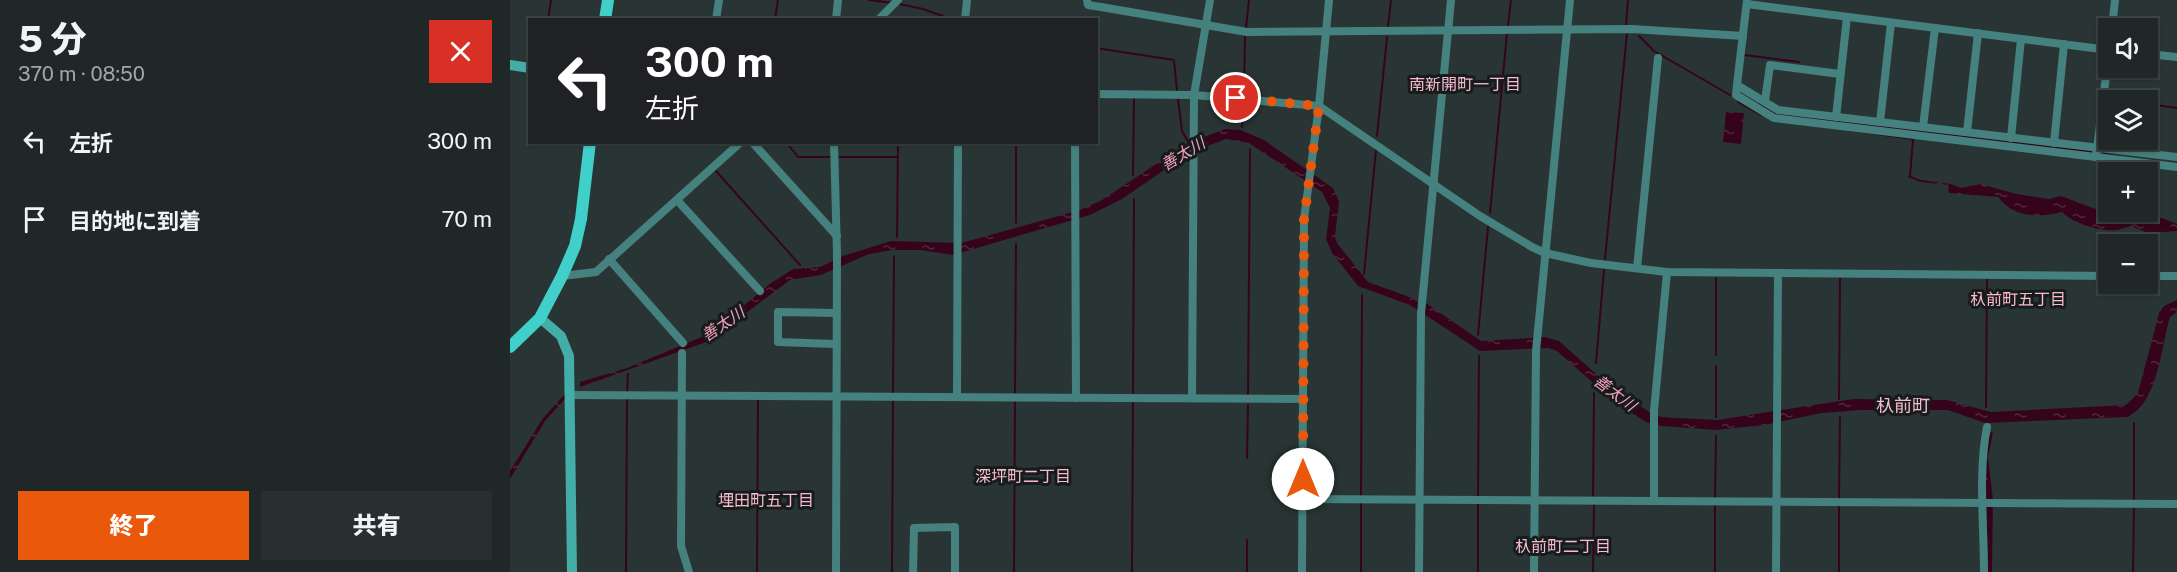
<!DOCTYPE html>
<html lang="ja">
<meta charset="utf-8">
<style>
body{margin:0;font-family:"Public Sans","Noto Sans JP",sans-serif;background:#27302f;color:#f1f3f6;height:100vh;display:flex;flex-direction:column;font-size:22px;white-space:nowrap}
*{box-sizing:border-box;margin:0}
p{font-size:20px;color:#a1a6a7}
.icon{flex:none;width:33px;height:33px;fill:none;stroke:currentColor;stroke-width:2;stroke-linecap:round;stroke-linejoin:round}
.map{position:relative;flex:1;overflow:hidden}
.panel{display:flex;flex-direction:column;background:#1f2827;width:510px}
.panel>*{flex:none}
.guide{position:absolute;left:18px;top:18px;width:570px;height:126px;border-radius:0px;box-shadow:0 2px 4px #0004,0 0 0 2px #3c4444;background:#202124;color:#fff;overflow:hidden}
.buttons{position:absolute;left:1588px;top:18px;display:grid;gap:12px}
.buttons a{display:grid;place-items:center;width:60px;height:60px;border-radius:0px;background:#1f2827;box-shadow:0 2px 4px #0004,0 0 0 2px #3c4444;font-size:30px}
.pin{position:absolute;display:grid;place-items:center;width:51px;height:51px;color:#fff;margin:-26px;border:3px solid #fff;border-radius:50%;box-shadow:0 2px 6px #0007}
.me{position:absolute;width:66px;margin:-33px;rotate:0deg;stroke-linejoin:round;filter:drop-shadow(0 0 4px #0008)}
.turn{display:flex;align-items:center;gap:21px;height:126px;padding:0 18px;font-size:27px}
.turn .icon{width:78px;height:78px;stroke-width:2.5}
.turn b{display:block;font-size:42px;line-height:51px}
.round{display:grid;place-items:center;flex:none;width:63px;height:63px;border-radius:0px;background:#27302f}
.headline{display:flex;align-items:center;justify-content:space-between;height:102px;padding:0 18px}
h1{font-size:36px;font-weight:800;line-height:45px}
.primary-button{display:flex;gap:12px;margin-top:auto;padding:12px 18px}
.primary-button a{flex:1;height:69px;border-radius:0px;background:#ea580c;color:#fff;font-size:24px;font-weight:800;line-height:69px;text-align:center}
.primary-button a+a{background:#27302f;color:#f1f3f6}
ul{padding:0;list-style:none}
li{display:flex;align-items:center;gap:18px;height:78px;padding:0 18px}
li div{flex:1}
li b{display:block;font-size:22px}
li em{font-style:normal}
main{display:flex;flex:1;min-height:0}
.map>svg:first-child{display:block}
.water{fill:url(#water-ripples)}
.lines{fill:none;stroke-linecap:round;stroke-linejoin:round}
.stream{stroke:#35041b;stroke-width:2}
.street{stroke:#45817e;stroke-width:8}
.secondary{stroke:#45ada8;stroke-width:10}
.primary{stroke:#40cfc9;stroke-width:12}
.route{stroke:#ea580c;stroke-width:10;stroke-dasharray:0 18}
.labels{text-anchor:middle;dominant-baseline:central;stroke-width:6;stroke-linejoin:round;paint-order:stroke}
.neighbourhood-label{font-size:16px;fill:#fab9ce;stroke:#161c1b}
.water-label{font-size:16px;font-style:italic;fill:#f8a0be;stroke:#161c1b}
.quarter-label{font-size:18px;fill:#fab9ce;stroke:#161c1b}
</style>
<main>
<section class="panel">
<div class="headline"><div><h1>5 分</h1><p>370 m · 08:50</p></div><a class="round" style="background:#d93025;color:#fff"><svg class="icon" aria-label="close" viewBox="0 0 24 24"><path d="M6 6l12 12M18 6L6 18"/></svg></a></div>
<ul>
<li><svg class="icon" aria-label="left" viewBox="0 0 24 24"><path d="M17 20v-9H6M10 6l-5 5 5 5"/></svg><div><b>左折</b></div><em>300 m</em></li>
<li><svg class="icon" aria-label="arrive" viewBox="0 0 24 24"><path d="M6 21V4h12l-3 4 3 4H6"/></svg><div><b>目的地に到着</b></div><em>70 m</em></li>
</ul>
<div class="primary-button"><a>終了</a><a>共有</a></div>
</section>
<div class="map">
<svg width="1667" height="572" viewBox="0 0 1667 572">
<defs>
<pattern id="water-ripples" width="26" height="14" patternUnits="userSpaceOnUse" patternTransform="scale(1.5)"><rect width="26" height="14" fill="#35041b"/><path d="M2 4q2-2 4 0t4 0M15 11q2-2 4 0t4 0" fill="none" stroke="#51283c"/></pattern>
</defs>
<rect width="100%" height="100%" fill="#293534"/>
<g class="water">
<path d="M1216,112L1234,113L1231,144L1213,142Z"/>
<path d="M715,129L731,130L754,140L823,188L829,201L825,237L827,243L858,282L916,303L971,341L1035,337L1049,341L1093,380L1142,414L1152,417L1207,420L1343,399L1437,400L1481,412L1616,405L1628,393L1649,313L1654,306L1667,300V312L1660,317C1651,347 1648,404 1617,417L1475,423L1438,410H1351L1312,413L1254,425L1206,430L1151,426L1136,422L1106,403L1047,351L1038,348L970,351L900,305L848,286L822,253L816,239L820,208L812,192L739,143L716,139L679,153L612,199L580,215L443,255L410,250H383L359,254L311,275L280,280L199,341L70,387V382L117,368L201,333L261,283L283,269L310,267L333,256L381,241L451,243L570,210L592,200L676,144Z"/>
<path d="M1398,175L1411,180L1441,184L1451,188L1470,184L1507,194L1539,199L1551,196L1591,211L1647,216L1667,224V231L1638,233L1621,226C1616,227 1613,229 1608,230C1591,232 1564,224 1552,212C1529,218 1504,218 1488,197L1439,193L1438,185L1410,182L1398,177Z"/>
<path d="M55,394V399L35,421L0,479V471L33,418Z"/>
<path d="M1480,432L1483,433L1478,457L1483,500L1482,572H1478L1475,456Z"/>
</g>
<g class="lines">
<g class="stream">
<path d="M359,0L383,3"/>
<path d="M389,4L413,9L444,20"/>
<path d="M38,20L41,0"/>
<path d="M265,20L268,0"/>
<path d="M1116,25L1118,0"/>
<path d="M998,26L1001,0"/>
<path d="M878,27L881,0"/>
<path d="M736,28L739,0"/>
<path d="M1129,36L1144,51L1220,95"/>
<path d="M586,48L664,60L667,91"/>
<path d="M1234,55L1289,62"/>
<path d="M734,91L735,37"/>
<path d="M668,99L672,131L680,145"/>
<path d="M1598,100H1604"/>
<path d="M1228,102L1251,115"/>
<path d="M1248,104L1266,114L1581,152"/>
<path d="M1638,104L1667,108"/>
<path d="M1259,119L1403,139L1400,177"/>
<path d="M732,127L733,104"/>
<path d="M867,136L877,37"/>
<path d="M276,142L288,157H321"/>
<path d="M506,142V223"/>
<path d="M1594,154L1612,157"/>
<path d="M327,157H387"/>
<path d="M206,171L290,265"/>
<path d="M623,175L624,98"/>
<path d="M980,213L997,33"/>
<path d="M387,237L388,142"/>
<path d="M1095,259L1117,33"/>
<path d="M854,274L866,150"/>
<path d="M968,335L978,227"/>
<path d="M1206,355V278"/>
<path d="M1086,363L1094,270"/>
<path d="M117,392L118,374"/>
<path d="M383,393L384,256"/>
<path d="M505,393L506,244"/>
<path d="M623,393L624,199"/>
<path d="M738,395L740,149"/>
<path d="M1329,399L1330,278"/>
<path d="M1476,407L1477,280"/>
<path d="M1206,417V366"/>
<path d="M1624,423V500"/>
<path d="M737,458L738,405"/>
<path d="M851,495L852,295"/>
<path d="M968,496L969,356"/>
<path d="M1083,496L1084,393"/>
<path d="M1205,498L1206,436"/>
<path d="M1329,498L1330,417"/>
<path d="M116,572L117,398"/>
<path d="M247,572L248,399"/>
<path d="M382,572L383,401"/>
<path d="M504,572L505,402"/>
<path d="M622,572L623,403"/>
<path d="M737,572V540"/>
<path d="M851,572V503"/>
<path d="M968,572V503"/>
<path d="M1083,572L1084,504"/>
<path d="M1205,572V505"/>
<path d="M1329,572V505"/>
<path d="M1623,572L1624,508"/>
</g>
<g class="street">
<path d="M577,0L578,5L591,7L737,32L1122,29L1233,36"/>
<path d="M1237,0L1227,85L1268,110L1667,157"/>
<path d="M1237,4L1599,50"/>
<path d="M206,20L209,0"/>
<path d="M326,20L328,0"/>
<path d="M368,20L388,0"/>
<path d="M455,20L457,0"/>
<path d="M1602,28L1605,0"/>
<path d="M1599,52L1586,157L1667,167"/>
<path d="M1638,54L1667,57"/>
<path d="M1227,85L1226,95L1264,118L1586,157"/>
<path d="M586,94L684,95L809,106L970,216L1022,247L1035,253L1081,263L1157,272L1599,276"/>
<path d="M1255,101L1260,65L1330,74"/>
<path d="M1326,117L1337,17"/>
<path d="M1370,122L1381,23"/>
<path d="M1413,127L1425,28"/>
<path d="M1457,132L1468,33"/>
<path d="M1501,138L1511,39"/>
<path d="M242,142L327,236"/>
<path d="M324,142L327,254L326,572"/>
<path d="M565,142L566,398"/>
<path d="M1544,143L1554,44"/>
<path d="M167,200L250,291"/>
<path d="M99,259L173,343"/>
<path d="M1127,268L1148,58"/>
<path d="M52,276L86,272L231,142"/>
<path d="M1638,276H1667"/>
<path d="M326,344L268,342V312L326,313"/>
<path d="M172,353L171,546L179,572"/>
<path d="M59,395L793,399"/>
<path d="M447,397L448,142"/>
<path d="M682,398L684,95L700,0"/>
<path d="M793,499L1667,504"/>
<path d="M1144,500V411L1157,272"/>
<path d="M403,572L404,528L445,527V572"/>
<path d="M792,572L794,219L809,106L819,0"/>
<path d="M909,572L911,314L941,0"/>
<path d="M1024,572L1026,351L1060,0"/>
<path d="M1266,572L1268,273"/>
<path d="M1474,572C1474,525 1468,472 1477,427"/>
</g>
<g class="secondary">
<path d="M0,65L20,68"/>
<path d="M30,318L51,336L59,356L62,572"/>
</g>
<g class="primary">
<path d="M95,20L98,0"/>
<path d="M0,347L30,318L52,276L65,246L71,219L80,142"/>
</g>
</g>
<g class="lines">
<path class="route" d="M726,98L809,106L794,219L793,479"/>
</g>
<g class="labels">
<g class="neighbourhood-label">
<text x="955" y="84">南新開町一丁目</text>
<text x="1508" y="299">杁前町五丁目</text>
<text x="513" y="476">深坪町二丁目</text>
<text x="256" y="500">埋田町五丁目</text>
<text x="1053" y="546">杁前町二丁目</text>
</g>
<g class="water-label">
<text transform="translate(673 154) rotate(-31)">善太川</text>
<text transform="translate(213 324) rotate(-34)">善太川</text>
<text transform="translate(1105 393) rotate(37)">善太川</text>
</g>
<g class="quarter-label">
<text x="1393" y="405">杁前町</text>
</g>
</g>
</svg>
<div class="buttons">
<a><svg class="icon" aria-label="sound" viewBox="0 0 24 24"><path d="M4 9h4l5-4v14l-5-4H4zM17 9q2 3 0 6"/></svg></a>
<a><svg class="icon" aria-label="layers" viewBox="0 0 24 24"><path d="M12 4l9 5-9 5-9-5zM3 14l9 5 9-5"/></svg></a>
<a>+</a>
<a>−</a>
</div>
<div class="pin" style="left:726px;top:98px;background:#d93025"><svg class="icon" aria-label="arrive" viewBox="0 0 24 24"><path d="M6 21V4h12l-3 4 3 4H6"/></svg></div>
<svg class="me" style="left:793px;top:479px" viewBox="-20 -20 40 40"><circle r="19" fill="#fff"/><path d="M0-13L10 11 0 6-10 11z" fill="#ea580c"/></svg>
<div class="guide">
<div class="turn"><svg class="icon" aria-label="left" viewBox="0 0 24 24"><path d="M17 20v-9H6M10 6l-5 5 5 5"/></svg><div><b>300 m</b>左折</div></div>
</div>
</div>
</main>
